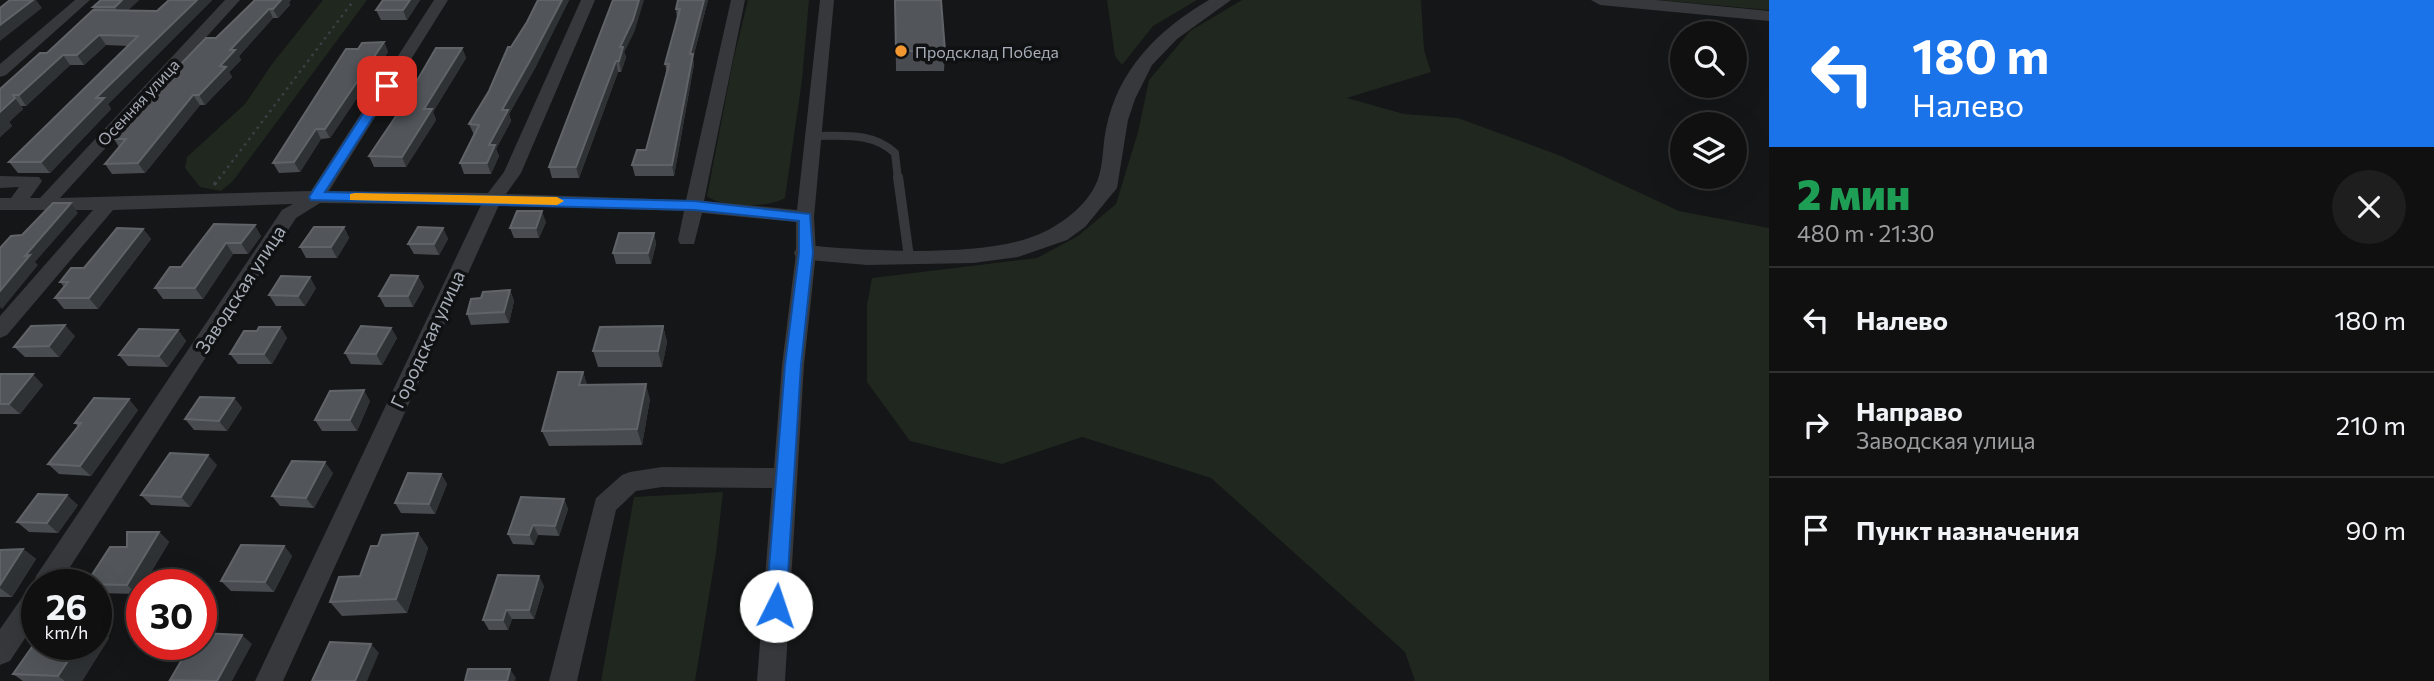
<!DOCTYPE html>
<html lang="ru">
<meta charset="utf-8">
<style>
body{margin:0;font-family:Commissioner,sans-serif;background:#1e1e1f;color:#f1f3f6;height:100vh;display:flex;flex-direction:column;font-size:26px;white-space:nowrap}
*{box-sizing:border-box;margin:0}
p{font-size:23px;color:#9c9d9f}
.icon{flex:none;width:38px;height:38px;fill:none;stroke:currentColor;stroke-width:2;stroke-linecap:round;stroke-linejoin:round}
.map{position:relative;flex:1;overflow:hidden}
.sheet{display:flex;flex-direction:column;background:#101011;width:665px}
.sheet>*{flex:none}
.banner{background:#1a73e8;color:#fff;overflow:hidden}
.fabs{position:absolute;left:1670px;top:21px;display:grid;gap:14px}
.fabs a{display:grid;place-items:center;width:77px;height:77px;border-radius:50%;background:#101011;box-shadow:0 7px 28px #0002,0 0 0 2px #303031;font-size:35px}
.speed{position:absolute;left:21px;top:569px;display:flex;gap:14px;font-size:35px;font-weight:700;text-align:center}
.speed>*{display:grid;place-content:center;width:91px;height:91px;border-radius:50%;background:#101011;box-shadow:0 7px 28px #0002,0 0 0 2px #303031;line-height:1}
.speed small{font-size:18px;font-weight:400}
.speed .limit{border:10px solid #d22;background:#fff;color:#111}
.pin{position:absolute;display:grid;place-items:center;width:60px;height:60px;color:#fff;margin:-30px;border-radius:14px;box-shadow:0 4px 10px #0006}
.me{position:absolute;width:77px;margin:-38px;rotate:4deg;stroke-linejoin:round;filter:drop-shadow(0 0 5px #0008)}
.turn{display:flex;align-items:center;gap:24px;height:147px;padding:0 28px;font-size:32px}
.turn .icon{width:91px;height:91px;stroke-width:2.5}
.turn b{display:block;font-size:49px;line-height:60px}
.round{display:grid;place-items:center;flex:none;width:74px;height:74px;border-radius:37px;background:#1e1e1f}
.summary{display:flex;align-items:center;justify-content:space-between;height:119px;padding:0 28px}
h1{font-size:42px;font-weight:800;line-height:52px;color:#1e9e55}
ul{padding:0;list-style:none}
li{display:flex;align-items:center;gap:21px;height:105px;padding:0 28px;border-top:2px solid #303031}
li div{flex:1}
li b{display:block;font-size:26px}
li em{font-style:normal}
main{display:flex;flex:1;min-height:0}
.map>svg:first-child{display:block}
.green{fill:#1f271f}
.lines{fill:none;stroke-linecap:round;stroke-linejoin:round}
.path-far1{stroke:#3c3f43;stroke-width:2.5;stroke-dasharray:2.5 4.5;stroke-linecap:butt}
.path{stroke:#3c3f43;stroke-width:3.5;stroke-dasharray:3.5 5;stroke-linecap:butt}
.service-far1{stroke:#36383c;stroke-width:8}
.service{stroke:#36383c;stroke-width:10}
.minor{fill:#36383c;fill-rule:evenodd}
.tertiary{fill:#36383c;fill-rule:evenodd}
.wall{fill:#484b4f}
.shaded-wall{fill:#2f3234}
.building{fill:#52565a;stroke:#606469;stroke-width:2}
.route{fill:#1a73e8;stroke:#114b97;stroke-width:2}
.slow{fill:#f59e0b}
.poi-dot{fill:#f39731;stroke:#101112;stroke-width:2.5}
.labels{text-anchor:middle;dominant-baseline:central;stroke-width:7;stroke-linejoin:round;paint-order:stroke}
.far-poi-label{font-size:16px;fill:#a7aeb8;stroke:#101112;text-anchor:start}
.far-street-label{font-size:16px;fill:#a7aeb8;stroke:#101112}
.street-label{font-size:19px;fill:#a7aeb8;stroke:#101112}
</style>
<main>
<div class="map">
<svg width="1769" height="681" viewBox="0 0 1769 681">
<rect width="100%" height="100%" fill="#151617"/>
<g class="green">
<path d="M323,0H367L233,181L221,191L200,187L185,168L187,157L245,104L272,64Z"/>
<path d="M748,0H809L802,80L785,198C767,208 723,209 707,196L733,61Z"/>
<path d="M1107,0H1197L1153,26L1122,65L1115,56Z"/>
<path d="M1242,0H1421L1424,50L1431,72L1347,98L1404,114L1458,118L1561,156L1679,211L1769,228V681H1415L1405,652L1211,478L1082,437L1002,464L910,441L867,382V305L872,278L1037,258L1078,236L1116,204L1138,132L1149,80L1190,31Z"/>
<path d="M1659,0H1769V10Z"/>
<path d="M723,492L716,553L695,681H601L634,497Z"/>
</g>
<g class="lines">
<path class="path-far1" d="M219,179L354,0"/>
<path class="path" d="M214,185L220,177"/>
<path class="service-far1" d="M815,136C843,136 873,132 895,153L898,179"/>
<path class="service" d="M898,177L909,257"/>
<g class="minor">
<path d="M75,0H90L6,75L0,77V64Z"/>
<path d="M225,0H240L60,198L311,191L434,0H448L329,191L488,193L504,172L581,0H595L521,173L506,194L686,200L731,0H745L704,201L797,210L820,0H834L814,217L816,253L804,365L785,681H757L772,488L662,487L636,491L616,510L577,681H549L596,498L622,475L630,472L662,467L774,468L782,365L796,253V222L702,213L694,244H680L678,240L684,211L499,205L283,681H255L481,205L320,203L296,218L59,584H37V620L10,661L0,665V629L28,589L33,587L36,576L282,210L293,204L113,210L7,335L0,338V316L93,210H0V198H11L19,187L0,188V176L39,177L42,181L30,198H40Z"/>
</g>
<g class="tertiary">
<path d="M1209,0H1231L1177,39L1152,65L1135,99L1128,120L1117,188L1085,227L1067,240L1018,257L973,263L867,265L797,259L794,253L797,247L806,245C864,251 975,257 1029,238C1054,230 1083,210 1095,186C1104,169 1102,147 1106,129C1118,69 1159,29 1209,0Z"/>
<path d="M1591,0H1656L1769,11V21L1600,5Z"/>
</g>
</g>
<g class="wall">
<path d="M101,0H139L128,10L157,11L169,0H212L108,104L111,109L50,173H18L9,162L128,46L106,45L84,65H70L26,106H21L23,109L9,122L12,126L0,137V89L47,53L94,10L93,7Z"/>
<path d="M255,0H291L289,2L290,5L278,18H273L239,56L241,60L229,72L232,77L205,105H200L145,173L112,174L105,164L119,147L114,139L175,76L173,72L216,38Z"/>
<path d="M383,0H420L407,20H381L376,10Z"/>
<path d="M538,0H569L535,68L509,114L511,121L496,149L499,156L491,174H464L460,163L474,135L469,124L489,91L511,47L527,22Z"/>
<path d="M678,0H708L693,58L694,64L674,176H635L632,165L646,150L667,74L665,64L677,20L676,9Z"/>
<path d="M895,0L945,51L944,71H896Z"/>
<path d="M635,30L624,52L626,57L621,72H618L579,178H552L549,167Z"/>
<path d="M384,42L388,52L330,138L321,139L300,172L279,173L273,163L358,49Z"/>
<path d="M462,48L466,58L433,112L436,120L406,167H374L369,156L412,93L411,91Z"/>
<path d="M546,222L539,238H514L510,228Z"/>
<path d="M214,224L261,236L248,254H233L203,299H163L155,288L181,267Z"/>
<path d="M344,227L349,238L337,258H306L300,247Z"/>
<path d="M443,228L448,239L439,255L414,254L408,244Z"/>
<path d="M143,229L151,239L98,309H64L55,298L64,287L60,282L84,268Z"/>
<path d="M654,233L656,244L651,264H616L613,253Z"/>
<path d="M418,276L424,287L413,307H385L379,296Z"/>
<path d="M316,288L305,306H276L269,295Z"/>
<path d="M510,290L514,301L509,323L471,325L467,314L481,298Z"/>
<path d="M663,326L667,342L662,367H598L593,351Z"/>
<path d="M280,327L287,338L272,364H238L230,354L257,331Z"/>
<path d="M391,328L397,338L382,365L351,364L345,353Z"/>
<path d="M178,330L186,341L168,367L128,366L119,355Z"/>
<path d="M75,336L59,357H25L14,347Z"/>
<path d="M583,372L587,385L650,399L642,445L549,446L542,431Z"/>
<path d="M0,374L43,385L20,414H0Z"/>
<path d="M234,398L242,408L227,431L194,430L185,419Z"/>
<path d="M370,401L357,431H322L315,420Z"/>
<path d="M138,410L91,476L59,474L48,464L78,427L75,423Z"/>
<path d="M217,465L190,507L151,505L141,495Z"/>
<path d="M333,473L314,508L280,506L272,496Z"/>
<path d="M441,474L447,484L435,514L401,513L395,503Z"/>
<path d="M564,499L568,509L559,536L538,535L534,545L513,544L508,534Z"/>
<path d="M78,505L58,533L29,532L17,522Z"/>
<path d="M159,532L169,542L144,584H142L138,594L96,593V584L127,547Z"/>
<path d="M418,533L428,548L407,613L342,616L330,602L360,576L378,546Z"/>
<path d="M284,546L292,556L274,592L231,591L221,581Z"/>
<path d="M23,549L36,559L12,597H0V550Z"/>
<path d="M544,586L534,619H512L508,630H489L483,620Z"/>
<path d="M96,618L102,623L98,630L109,638L82,681H23L13,674L96,644Z"/>
</g>
<g class="shaded-wall">
<path d="M33,0H36L42,8L0,41V25Z"/>
<path d="M122,0H139L121,17L115,7Z"/>
<path d="M197,0H212L108,104L111,109L50,173L41,162L96,98Z"/>
<path d="M282,0H291L289,2L290,5L278,18L273,9Z"/>
<path d="M410,0H420L407,20L403,10Z"/>
<path d="M562,0H569L535,68L509,114L511,121L496,149L499,156L491,174L487,163L489,145L502,110Z"/>
<path d="M639,0H644L635,30L624,52L626,57L621,72L619,61L620,47Z"/>
<path d="M704,0H708L693,58L694,64L674,176L672,165L690,54Z"/>
<path d="M269,9L273,18L239,56L241,60L229,72L232,77L205,105L199,95L220,66L230,50Z"/>
<path d="M99,35L106,45L84,65L77,55Z"/>
<path d="M384,42L388,52L330,138L325,129Z"/>
<path d="M462,48L466,58L433,112L436,120L406,167L402,157L424,109Z"/>
<path d="M63,55L70,65L26,106L19,95Z"/>
<path d="M616,61L618,72L579,178L576,167Z"/>
<path d="M193,95L200,105L145,173L138,163Z"/>
<path d="M15,98L23,109L9,122L12,126L0,137V112Z"/>
<path d="M316,129L321,139L300,172L294,162Z"/>
<path d="M71,203L78,213L35,262L38,265L2,309L0,307V291L25,256Z"/>
<path d="M542,211L546,222L539,238L536,228Z"/>
<path d="M255,225L261,236L248,254L241,243Z"/>
<path d="M344,227L349,238L337,258L331,247Z"/>
<path d="M443,228L448,239L439,255L434,244Z"/>
<path d="M143,229L151,239L98,309L89,298Z"/>
<path d="M654,233L656,244L651,264L648,253Z"/>
<path d="M226,243L233,254L203,299L195,288Z"/>
<path d="M418,276L424,287L413,307L408,296Z"/>
<path d="M310,277L316,288L305,306L298,296Z"/>
<path d="M510,290L514,301L509,323L504,312Z"/>
<path d="M65,325L75,336L59,357L49,346Z"/>
<path d="M663,326L667,342L662,367L658,351Z"/>
<path d="M280,327L287,338L272,364L264,354Z"/>
<path d="M391,328L397,338L382,365L376,354Z"/>
<path d="M178,330L186,341L168,367L159,356Z"/>
<path d="M583,372L588,388L579,385Z"/>
<path d="M33,374L43,385L20,414L9,404Z"/>
<path d="M646,384L650,399L642,445L637,429Z"/>
<path d="M364,390L370,401L357,431L350,420Z"/>
<path d="M234,398L242,408L227,431L219,421Z"/>
<path d="M129,399L138,410L91,476L80,466Z"/>
<path d="M208,455L217,465L190,507L181,497Z"/>
<path d="M325,462L333,473L314,508L306,498Z"/>
<path d="M441,474L447,484L435,514L429,504Z"/>
<path d="M67,495L78,505L58,533L47,523Z"/>
<path d="M564,499L568,509L559,536L555,526Z"/>
<path d="M533,525L538,535L534,545L529,535Z"/>
<path d="M159,532L169,542L144,584H142V588L138,594L127,585Z"/>
<path d="M418,533L428,548L407,613L396,599Z"/>
<path d="M284,546L292,556L274,592L265,582Z"/>
<path d="M23,549L36,559L12,597L0,588V585Z"/>
<path d="M539,576L544,586L534,619L529,610Z"/>
<path d="M506,610L512,619L508,630L503,620Z"/>
<path d="M96,618L102,623L98,630L109,638L82,681H65L58,676L79,644H96Z"/>
<path d="M242,635L252,644L232,681H217Z"/>
<path d="M371,644L379,653L367,681H355Z"/>
<path d="M510,669L516,678L515,681H507Z"/>
</g>
<g class="building">
<path d="M10,0H33L0,25V8Z"/>
<path d="M101,0H122L115,7H93Z"/>
<path d="M169,0H197L96,98H104L41,162H9L138,36L99,35L77,55H63L19,95H13L15,98L0,112V89L40,53H47L93,10L157,11Z"/>
<path d="M255,0H281L273,9H269L230,50H235L220,66L226,67L199,95H193L138,163L105,164L126,139H114L179,72H173L206,38H216Z"/>
<path d="M383,0H410L403,10H376Z"/>
<path d="M538,0H562L532,57L502,110H508L489,145H495L487,163H460L479,125L469,124L489,91L508,47H511L527,22Z"/>
<path d="M613,0H639L633,20L620,47H623L619,61H616L576,167H549Z"/>
<path d="M678,0H704L690,54H693L672,165H632L637,150H646L669,64H665L680,9H676Z"/>
<path d="M895,0H941L945,51H896Z"/>
<path d="M384,42L325,129H316L294,162L273,163L346,49H358L362,43Z"/>
<path d="M436,48H462L424,109H432L402,157L369,156L413,91H411Z"/>
<path d="M53,203H71L25,256L30,255L0,291V248L11,236L22,235Z"/>
<path d="M517,211H542L536,228H510Z"/>
<path d="M214,224L255,225L241,243H226L195,288H155L170,267H181Z"/>
<path d="M314,227H344L331,247H300Z"/>
<path d="M418,227L443,228L434,244H408Z"/>
<path d="M117,228L143,229L89,298H55L68,282H60L71,268H84Z"/>
<path d="M619,233H654L648,253H613Z"/>
<path d="M391,275L418,276L408,296H379Z"/>
<path d="M281,276L310,277L298,296L269,295Z"/>
<path d="M510,290L504,312L467,314L471,299L481,298L483,292Z"/>
<path d="M65,325L49,346L14,347L31,326Z"/>
<path d="M361,326L391,328L376,354L345,353Z"/>
<path d="M663,326L658,351H593L600,327Z"/>
<path d="M259,327H280L264,354H230L244,331H257Z"/>
<path d="M139,329L178,330L159,356L119,355Z"/>
<path d="M558,372H583L579,385L646,384L637,429L542,431Z"/>
<path d="M0,374H33L9,404H0Z"/>
<path d="M364,390L350,420H315L330,391Z"/>
<path d="M200,397L234,398L219,421L185,419Z"/>
<path d="M94,398L129,399L80,466L48,464L81,423H75Z"/>
<path d="M170,453L208,455L181,497L141,495Z"/>
<path d="M292,461L325,462L306,498L272,496Z"/>
<path d="M408,473L441,474L429,504L395,503Z"/>
<path d="M38,494L67,495L47,523L17,522Z"/>
<path d="M521,497L564,499L555,526L533,525L529,535L508,534Z"/>
<path d="M127,532H159L127,585L86,584L110,547H127Z"/>
<path d="M418,533L396,599L330,602L339,577L360,576L371,546H378L382,535Z"/>
<path d="M241,545L284,546L265,582L221,581Z"/>
<path d="M23,549L0,585V550Z"/>
<path d="M498,575L539,576L529,610H506L503,620H483Z"/>
<path d="M37,625V634H31Z"/>
<path d="M201,633L242,635L217,681L170,680L191,644H201Z"/>
<path d="M37,640V644H79L58,676L13,674Z"/>
<path d="M330,642L371,644L355,681H312Z"/>
<path d="M468,669H510L507,681H465Z"/>
</g>
<path class="route" d="M387,82L393,86L325,192L694,201L810,214L813,253L801,365L786,606L783,612L776,615L769,612L766,606L785,365L799,253V221L694,210L311,200L309,197L381,86Z"/>
<path class="slow" d="M355,193L557,197L564,201L557,205L350,200V194Z"/>
<circle class="poi-dot" cx="901" cy="51" r="7"/>
<g class="labels">
<g class="far-poi-label">
<text x="915" y="51">Продсклад Победа</text>
</g>
<g class="far-street-label">
<text transform="translate(138 102) rotate(-47)">Осенняя улица</text>
</g>
<g class="street-label">
<text transform="translate(240 289) rotate(-57)">Заводская улица</text>
<text transform="translate(427 339) rotate(-65)">Городская улица</text>
</g>
</g>
</svg>
<div class="fabs">
<a><svg class="icon" aria-label="search" viewBox="0 0 24 24"><circle cx="10" cy="10" r="6"/><path d="M15 15l6 6"/></svg></a>
<a><svg class="icon" aria-label="layers" viewBox="0 0 24 24"><path d="M12 4l9 5-9 5-9-5zM3 14l9 5 9-5"/></svg></a>
</div>
<div class="speed"><div>26<small>km/h</small></div><div class="limit">30</div></div>
<div class="pin" style="left:387px;top:86px;background:#d93025"><svg class="icon" aria-label="arrive" viewBox="0 0 24 24"><path d="M6 21V4h12l-3 4 3 4H6"/></svg></div>
<svg class="me" style="left:776px;top:606px" viewBox="-20 -20 40 40"><circle r="19" fill="#fff"/><path d="M0-13L10 11 0 6-10 11z" fill="#1a73e8"/></svg>
</div>
<section class="sheet">
<div class="banner">
<div class="turn"><svg class="icon" aria-label="left" viewBox="0 0 24 24"><path d="M17 20v-9H6M10 6l-5 5 5 5"/></svg><div><b>180 m</b>Налево</div></div>
</div>
<div class="summary"><div><h1>2 мин</h1><p>480 m · 21:30</p></div><a class="round"><svg class="icon" aria-label="close" viewBox="0 0 24 24"><path d="M6 6l12 12M18 6L6 18"/></svg></a></div>
<ul>
<li><svg class="icon" aria-label="left" viewBox="0 0 24 24"><path d="M17 20v-9H6M10 6l-5 5 5 5"/></svg><div><b>Налево</b></div><em>180 m</em></li>
<li><svg class="icon" aria-label="right" viewBox="0 0 24 24"><path d="M7 20v-9h11M14 6l5 5-5 5"/></svg><div><b>Направо</b><p>Заводская улица</p></div><em>210 m</em></li>
<li><svg class="icon" aria-label="arrive" viewBox="0 0 24 24"><path d="M6 21V4h12l-3 4 3 4H6"/></svg><div><b>Пункт назначения</b></div><em>90 m</em></li>
</ul>
</section>
</main>
